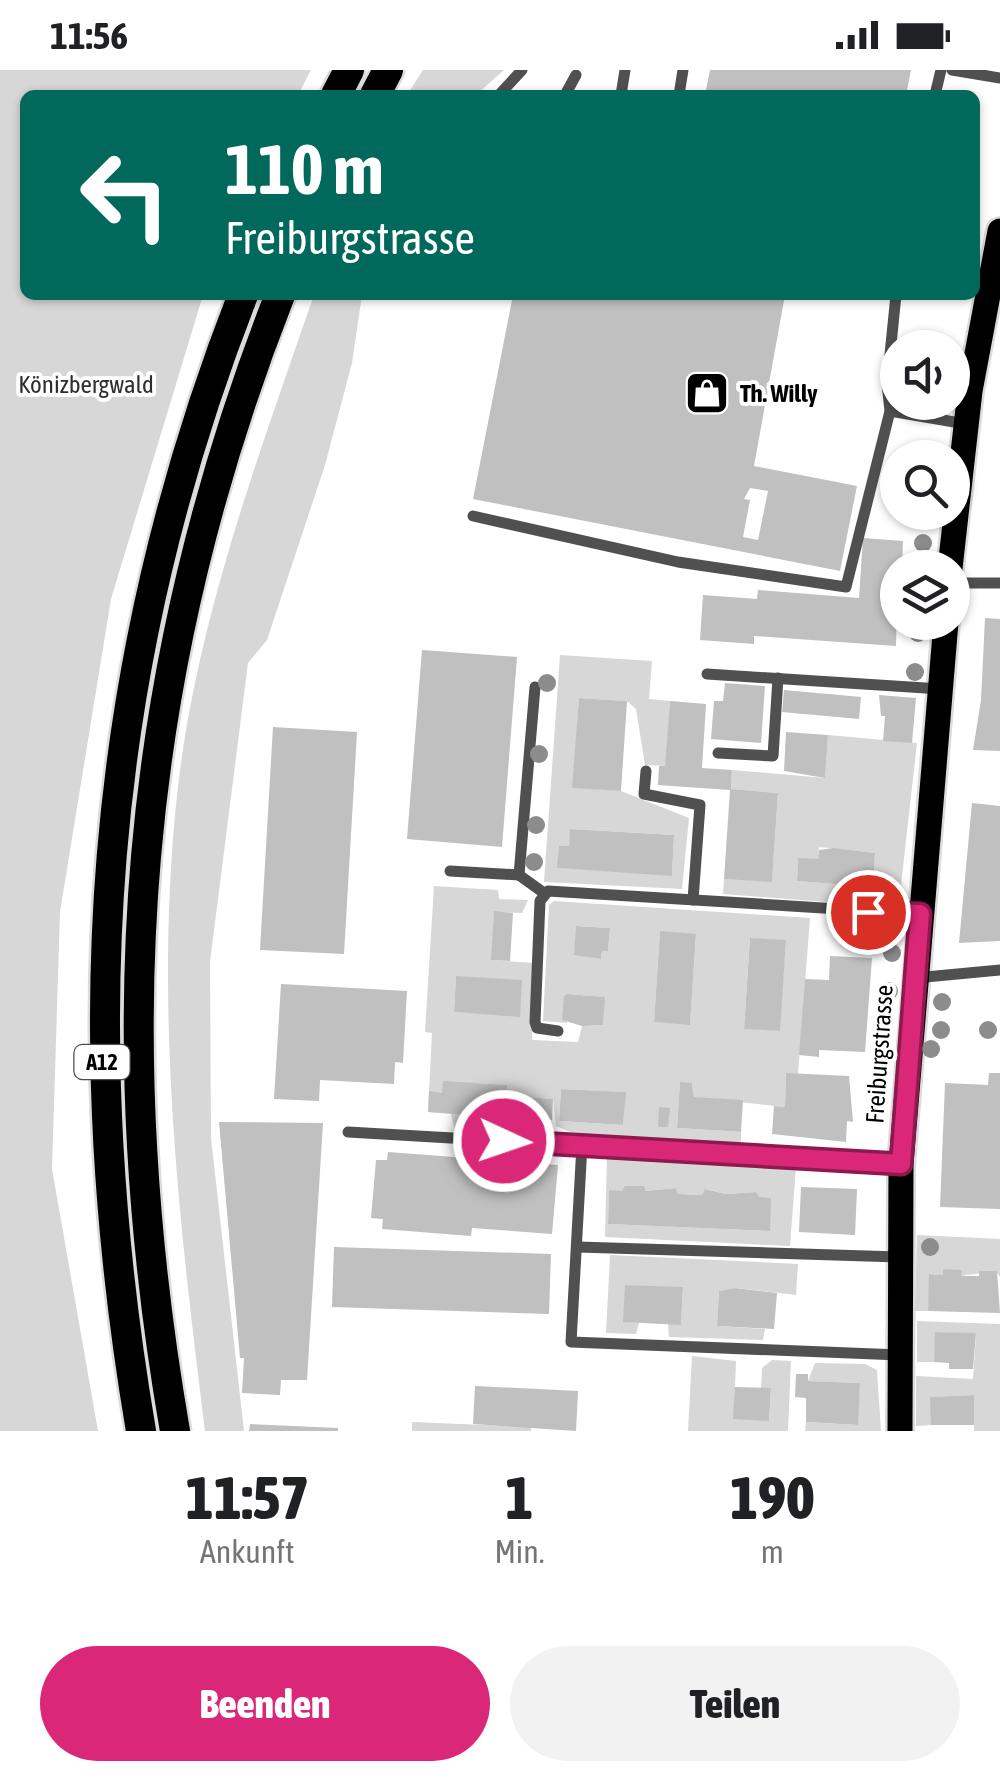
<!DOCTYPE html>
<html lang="de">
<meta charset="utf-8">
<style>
body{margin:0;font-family:"Asap Condensed",sans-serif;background:#f2f2f2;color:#202124;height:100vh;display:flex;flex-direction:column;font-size:38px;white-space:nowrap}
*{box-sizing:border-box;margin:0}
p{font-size:32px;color:#757577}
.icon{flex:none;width:55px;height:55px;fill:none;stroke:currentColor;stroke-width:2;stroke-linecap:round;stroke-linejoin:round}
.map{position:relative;height:1361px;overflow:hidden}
.panel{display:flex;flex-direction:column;background:#fff;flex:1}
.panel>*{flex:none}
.guide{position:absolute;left:20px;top:20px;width:960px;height:210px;border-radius:15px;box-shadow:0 2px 8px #0004;background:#00695c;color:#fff;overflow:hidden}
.controls{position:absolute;left:880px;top:260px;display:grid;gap:20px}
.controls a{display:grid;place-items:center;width:90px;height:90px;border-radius:50%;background:#fff;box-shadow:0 2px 8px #0004;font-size:50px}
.pin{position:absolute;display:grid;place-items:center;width:85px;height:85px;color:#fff;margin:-42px;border:5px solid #fff;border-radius:50%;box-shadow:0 2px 10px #0007}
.me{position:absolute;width:110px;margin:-55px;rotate:93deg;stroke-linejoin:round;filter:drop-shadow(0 0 8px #0008)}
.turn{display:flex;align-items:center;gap:35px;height:210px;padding:0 40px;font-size:45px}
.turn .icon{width:130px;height:130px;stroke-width:2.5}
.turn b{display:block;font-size:70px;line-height:85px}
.eta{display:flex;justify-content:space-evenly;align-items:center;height:170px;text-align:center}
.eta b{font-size:60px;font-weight:800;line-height:70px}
.button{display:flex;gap:20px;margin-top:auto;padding:20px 40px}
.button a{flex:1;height:115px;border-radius:60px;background:#db2777;color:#fff;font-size:40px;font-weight:800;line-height:115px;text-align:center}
.button a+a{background:#f2f2f2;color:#202124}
.status{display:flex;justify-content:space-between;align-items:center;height:70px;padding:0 50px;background:#fff;direction:ltr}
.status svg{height:28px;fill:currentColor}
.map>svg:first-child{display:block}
.green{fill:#d7d7d7;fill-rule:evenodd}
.building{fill:#c0c0c0;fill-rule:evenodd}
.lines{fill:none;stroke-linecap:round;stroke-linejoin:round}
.primary-casing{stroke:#dbdbdb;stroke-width:30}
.motorway-casing{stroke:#dbdbdb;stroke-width:35}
.service{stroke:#505050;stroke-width:11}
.primary{stroke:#000;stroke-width:25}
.motorway{stroke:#000;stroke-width:30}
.tree{fill:#8c8c8c}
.route-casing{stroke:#8e194d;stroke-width:25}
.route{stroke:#db2777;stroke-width:18}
.labels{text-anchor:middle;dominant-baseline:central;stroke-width:8;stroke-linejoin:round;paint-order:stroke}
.shield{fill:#fff;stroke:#4c4c4c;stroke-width:2.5}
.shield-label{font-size:22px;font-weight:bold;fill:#000}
.park-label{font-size:25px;fill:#2e2e2e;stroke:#fff}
.poi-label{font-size:25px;font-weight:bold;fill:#000;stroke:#fff;text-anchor:start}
.street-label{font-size:25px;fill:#000;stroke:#fff}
</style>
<div class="status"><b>11:56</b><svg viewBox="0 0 49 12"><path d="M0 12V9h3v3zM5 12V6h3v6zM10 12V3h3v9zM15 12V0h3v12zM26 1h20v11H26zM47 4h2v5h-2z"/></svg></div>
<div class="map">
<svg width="1000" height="1361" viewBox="0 0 1000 1361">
<rect width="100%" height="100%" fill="#fff"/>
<g class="green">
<path d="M0,0H311L298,25H25V225H203L111,529L60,842L52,1099L98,1361H0Z"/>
<path d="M423,0H504L476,25H407Z"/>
<path d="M314,225H362L352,293L325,395L267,570L248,593L210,892L211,1068L244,1361H205C179,1153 155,944 176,735C193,560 257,390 314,225Z"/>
<path d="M560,585L652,591L649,629L670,631L666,696L645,695L636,639L627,631L579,628L573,717L621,721L689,748L682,819L544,812ZM571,759L674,765L672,805L558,798L559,776H569Z"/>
<path d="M828,665L917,673L899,833L891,837L723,824L724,809L772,811L778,723L731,719L732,700L825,708ZM819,777L875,783L873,817L797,811L798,789H818Z"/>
<path d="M434,816L498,820L499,829L528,830L522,843L494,842L492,890L534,893L532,970L578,972L582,956L603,955L604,927L569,924L567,953L543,951L549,835L554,831L810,848L798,1004H786L785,1037L694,1027L692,1013H680L677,1058L741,1062V1074L575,1064L556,1056L553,1029L516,1026L514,1047L503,1065L455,1061L451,1044L428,1042L432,963L425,962ZM577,856L610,858L608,881H602L601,889L574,884ZM660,862L696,865L690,954L654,952ZM750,868L786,871L779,961L744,958ZM456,907L519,946L454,942ZM476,1013L507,1015L506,1047L474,1045ZM561,1019L625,1022L623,1055L559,1051Z"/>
<path d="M607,1083L796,1096L790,1176L605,1167ZM626,1116H643L646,1121L676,1118L678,1124L702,1125L706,1119L726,1124L756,1122L769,1161L608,1154L609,1121H622Z"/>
<path d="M917,1165L1000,1169V1207L996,1201L961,1206L944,1199L943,1205L930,1204L928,1241H915Z"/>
<path d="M610,1185L798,1194L796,1225L736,1218L719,1221L717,1256L765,1259L763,1270L669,1267L668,1254H681L683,1218L626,1215L639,1253L636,1264L606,1263Z"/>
<path d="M917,1251L1000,1254V1361H974L973,1325L931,1327V1355L916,1356V1306L973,1309L976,1264L936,1262L934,1292H917Z"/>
<path d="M692,1286L736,1291L735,1317L769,1351L771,1319L761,1318L762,1298L772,1290L791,1291L788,1361H688Z"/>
<path d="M815,1293L865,1294L877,1300L881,1361H805L806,1352L857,1355L860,1313L808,1311Z"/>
<path d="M412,1352L531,1357V1361H412Z"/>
</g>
<g class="building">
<path d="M710,0H911L906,25H705Z"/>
<path d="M513,225H785L754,396L857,416L840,501L473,429ZM750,418L768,421L758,470L743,467L750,430L744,429Z"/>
<path d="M863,468L903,471L902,498H898L896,576L754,566V574L700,570L703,525L757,529L758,520L859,528Z"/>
<path d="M985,548L1000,549V681L973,680L981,630Z"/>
<path d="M422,580L517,587L502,777L407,769Z"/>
<path d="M725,613L765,616L761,673L711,669L714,631H723Z"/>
<path d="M784,620L861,627L859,649L782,642Z"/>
<path d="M879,625L916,628L912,673L883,671L885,646H881Z"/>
<path d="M579,628L627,631L621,721L572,718Z"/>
<path d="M670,631L706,634L702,698L732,700L731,719L778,723L772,812L724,809L730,720L658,715L659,696H665Z"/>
<path d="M273,657L357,662L344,884L260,880Z"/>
<path d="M786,662L828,665L825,708L784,701Z"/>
<path d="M972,733L1000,736V871L959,873Z"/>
<path d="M570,759L674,765L672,806L557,798L559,776H569Z"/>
<path d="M833,778L875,783L873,817L797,811L798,788L818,789L819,780Z"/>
<path d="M494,841L513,843L510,891L491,890Z"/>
<path d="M576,856L610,858L608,881H602L601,889L574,885Z"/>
<path d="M660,861L696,864L690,955L654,952Z"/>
<path d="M750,868L786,870L780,961L744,959Z"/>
<path d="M830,886L872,888L865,982L819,980V987L799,985L805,909L829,910Z"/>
<path d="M456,906L522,910L520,947L454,942Z"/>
<path d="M281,914L407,921L403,993L395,992L394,1014L320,1010L319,1031L274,1029Z"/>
<path d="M568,924L605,927L603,955L582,956L562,950L564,926Z"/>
<path d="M786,1003L849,1006L853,1052L847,1051L846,1072L772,1064L774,1036L785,1037Z"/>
<path d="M989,1003H1000V1139L940,1137L945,1013L988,1015Z"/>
<path d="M443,1011L507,1015L506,1047L428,1042L429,1021L442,1023Z"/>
<path d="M680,1012L692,1013L694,1027L743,1030L741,1062L677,1058Z"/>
<path d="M561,1019L626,1022L623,1055L559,1051Z"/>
<path d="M515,1026L553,1029L552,1050L514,1048Z"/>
<path d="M659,1037L670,1038L668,1057H658Z"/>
<path d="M219,1052L323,1053L307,1310H281L280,1325L242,1323L244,1288H240Z"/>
<path d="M388,1082L558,1095L552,1164L472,1158L471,1166L382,1159L383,1149L371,1148L376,1090H387Z"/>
<path d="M625,1116H644L646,1121L676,1118L678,1124L702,1125L705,1119L726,1124L756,1122L759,1127L771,1128L770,1161L608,1154L609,1120L622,1121Z"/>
<path d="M801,1117L857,1119L855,1165L799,1162Z"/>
<path d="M334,1177L551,1184L549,1244L332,1237Z"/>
<path d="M943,1199L962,1200L961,1206H979V1201H997L1000,1243L928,1241L929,1204L943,1205Z"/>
<path d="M625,1215L683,1217L681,1255L623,1252Z"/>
<path d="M735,1218L777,1223L774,1259L717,1256L719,1221Z"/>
<path d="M935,1262L976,1263L973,1299H949V1293L934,1292Z"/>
<path d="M796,1304H808V1311L860,1313L858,1355L806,1352V1328L795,1327Z"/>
<path d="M475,1316L578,1321L576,1361L473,1354Z"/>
<path d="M735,1317L771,1318L769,1351L733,1349Z"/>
<path d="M974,1325V1355H931L930,1327Z"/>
<path d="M250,1354L338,1358V1361H249Z"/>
</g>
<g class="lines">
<g class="primary-casing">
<g id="primary">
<path d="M950,498L970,321L1000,161"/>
<path d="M900,1361L901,1094L946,552"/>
</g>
</g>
<g class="motorway-casing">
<g id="motorway">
<path d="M336,25L349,0"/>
<path d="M375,25L388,0"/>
<path d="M141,1361C74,966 96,600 243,225"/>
<path d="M175,1361C106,964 132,601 280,225"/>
</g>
</g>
<g class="service">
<path d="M952,0L1000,8"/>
<path d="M499,25L522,0"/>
<path d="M565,25L576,5"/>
<path d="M621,25L625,0"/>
<path d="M679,25L683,0"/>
<path d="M935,25L941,0"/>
<path d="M890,341L887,314L896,225"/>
<path d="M473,446L678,492L846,517L890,341L966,354"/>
<path d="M952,513H1000"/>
<path d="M707,604L941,619"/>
<path d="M535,617L519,805L544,823"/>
<path d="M718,683L773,686L778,608"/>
<path d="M646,701L644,724L700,735L693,830"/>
<path d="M450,801L519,805"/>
<path d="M915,908L1000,900"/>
<path d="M558,961L537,958L535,952L540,831L548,821L920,844"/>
<path d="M348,1062L901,1094"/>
<path d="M582,1075L571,1272L900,1285"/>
<path d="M578,1177L899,1187"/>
</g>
<use href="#primary" class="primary"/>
<use href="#motorway" class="motorway"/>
</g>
<g class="tree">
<circle cx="923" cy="473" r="9"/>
<circle cx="918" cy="563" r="9"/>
<circle cx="915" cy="602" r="9"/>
<circle cx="547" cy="613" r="9"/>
<circle cx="539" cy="684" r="9"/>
<circle cx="536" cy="755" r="9"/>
<circle cx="534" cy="792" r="9"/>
<circle cx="892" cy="883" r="9"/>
<circle cx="889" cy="921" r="9"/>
<circle cx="942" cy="932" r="9"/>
<circle cx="884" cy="955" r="9"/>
<circle cx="941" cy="960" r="9"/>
<circle cx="988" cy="960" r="9"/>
<circle cx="931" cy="979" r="9"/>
<circle cx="930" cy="1177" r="9"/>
</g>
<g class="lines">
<g class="route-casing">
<path id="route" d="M504,1071L901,1094L920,844L868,842"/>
</g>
<use href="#route" class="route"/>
</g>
<defs>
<g id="shop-square" transform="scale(2.25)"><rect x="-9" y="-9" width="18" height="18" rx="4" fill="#000" stroke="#fff"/><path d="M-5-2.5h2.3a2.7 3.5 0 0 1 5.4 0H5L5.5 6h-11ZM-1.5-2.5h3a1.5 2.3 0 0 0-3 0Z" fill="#fff"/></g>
</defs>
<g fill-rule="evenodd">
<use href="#shop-square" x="707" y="323"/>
</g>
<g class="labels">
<rect class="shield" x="74.5" y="975" width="55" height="34" rx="8"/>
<g class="shield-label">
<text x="102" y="992">A12</text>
</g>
<g class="park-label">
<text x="86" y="314">Könizbergwald</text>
</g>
<g class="poi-label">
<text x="740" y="323">Th. Willy</text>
</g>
<g class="street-label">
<text transform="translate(879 984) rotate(-86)">Freiburgstrasse</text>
</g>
</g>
</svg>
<div class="controls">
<a><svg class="icon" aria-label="sound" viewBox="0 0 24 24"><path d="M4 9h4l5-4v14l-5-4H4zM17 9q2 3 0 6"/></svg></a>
<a><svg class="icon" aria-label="search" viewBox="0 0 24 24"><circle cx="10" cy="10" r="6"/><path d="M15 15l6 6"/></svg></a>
<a><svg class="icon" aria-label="layers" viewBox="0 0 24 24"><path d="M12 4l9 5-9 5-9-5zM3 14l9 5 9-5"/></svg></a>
</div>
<div class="pin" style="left:868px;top:842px;background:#d93025"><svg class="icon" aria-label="arrive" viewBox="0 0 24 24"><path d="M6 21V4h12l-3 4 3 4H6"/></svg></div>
<svg class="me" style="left:504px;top:1071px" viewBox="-20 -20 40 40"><circle r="17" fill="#db2777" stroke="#fff" stroke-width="3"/><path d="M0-11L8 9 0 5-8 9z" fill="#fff"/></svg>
<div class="guide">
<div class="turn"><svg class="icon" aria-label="left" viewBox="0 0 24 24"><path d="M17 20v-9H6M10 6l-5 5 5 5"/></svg><div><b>110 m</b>Freiburgstrasse</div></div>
</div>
</div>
<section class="panel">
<div class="eta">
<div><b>11:57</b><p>Ankunft</p></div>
<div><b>1</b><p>Min.</p></div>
<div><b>190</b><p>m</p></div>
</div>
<div class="button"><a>Beenden</a><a>Teilen</a></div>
</section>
